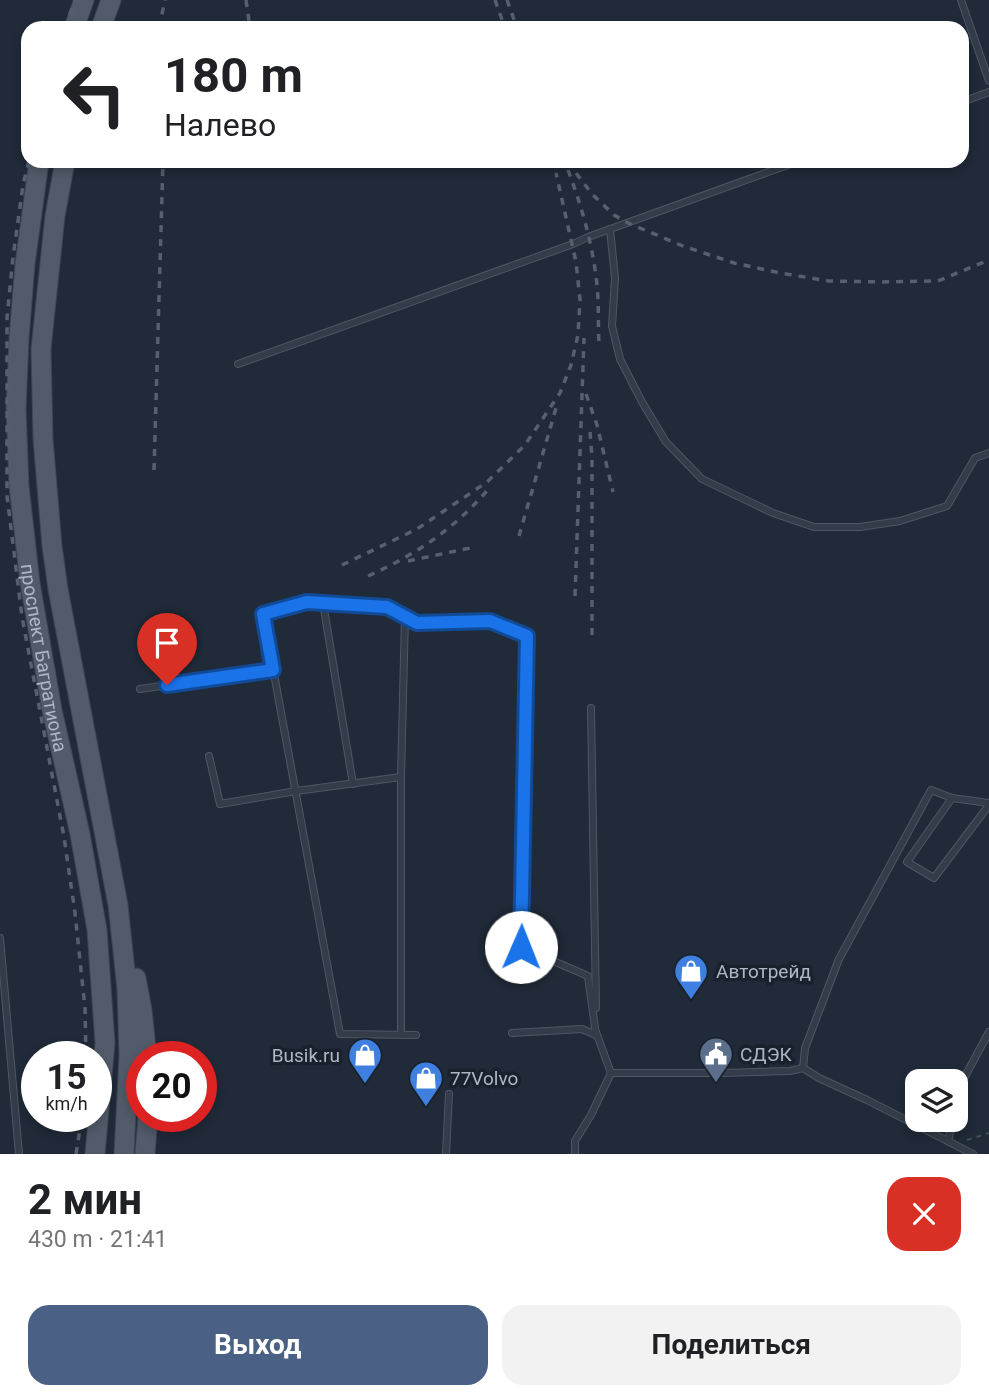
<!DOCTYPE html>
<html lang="ru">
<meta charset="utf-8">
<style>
body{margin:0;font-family:Roboto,sans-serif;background:#f2f2f2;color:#202124;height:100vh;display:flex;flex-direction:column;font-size:26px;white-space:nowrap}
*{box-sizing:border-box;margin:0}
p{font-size:23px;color:#757577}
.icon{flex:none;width:38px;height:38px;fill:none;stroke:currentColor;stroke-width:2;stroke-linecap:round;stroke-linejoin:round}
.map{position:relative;height:1154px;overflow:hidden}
.side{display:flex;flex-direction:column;background:#fff;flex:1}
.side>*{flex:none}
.hud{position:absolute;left:21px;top:21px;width:948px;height:147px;border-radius:21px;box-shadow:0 4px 10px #0003;background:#fff;color:#202124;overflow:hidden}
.fabs{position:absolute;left:905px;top:1069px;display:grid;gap:14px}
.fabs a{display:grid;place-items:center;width:63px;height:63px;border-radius:14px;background:#fff;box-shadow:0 4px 10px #0003;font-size:35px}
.speed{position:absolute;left:21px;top:1041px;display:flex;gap:14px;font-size:35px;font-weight:700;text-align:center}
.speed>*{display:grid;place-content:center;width:91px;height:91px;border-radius:50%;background:#fff;box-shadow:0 4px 10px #0003;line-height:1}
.speed small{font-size:18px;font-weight:400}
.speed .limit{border:10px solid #d22;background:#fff;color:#111}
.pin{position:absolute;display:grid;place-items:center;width:60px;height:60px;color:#fff;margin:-72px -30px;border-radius:50% 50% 50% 0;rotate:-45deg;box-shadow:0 0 7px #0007}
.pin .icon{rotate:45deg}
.me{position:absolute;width:77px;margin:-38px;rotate:1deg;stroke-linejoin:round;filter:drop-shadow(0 0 5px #0008)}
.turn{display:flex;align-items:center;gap:24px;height:147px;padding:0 28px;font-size:32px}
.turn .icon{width:91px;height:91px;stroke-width:2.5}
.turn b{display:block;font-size:49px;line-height:60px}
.round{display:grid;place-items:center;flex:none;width:74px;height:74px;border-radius:21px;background:#f2f2f2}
.summary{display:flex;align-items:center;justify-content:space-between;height:119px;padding:0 28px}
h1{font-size:42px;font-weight:700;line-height:52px}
.primary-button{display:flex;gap:14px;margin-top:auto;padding:14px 28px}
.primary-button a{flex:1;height:80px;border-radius:21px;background:#4a6084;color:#fff;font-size:28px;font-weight:700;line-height:80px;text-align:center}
.primary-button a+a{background:#f2f2f2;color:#202124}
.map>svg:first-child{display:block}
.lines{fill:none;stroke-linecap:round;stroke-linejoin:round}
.service-casing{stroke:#4e5763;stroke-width:8}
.primary-casing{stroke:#3d4552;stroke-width:21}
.path{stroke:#3c5253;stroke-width:2;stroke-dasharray:5 5;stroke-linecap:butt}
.service{stroke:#333c48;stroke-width:6}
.primary{stroke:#515b69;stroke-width:19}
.rail{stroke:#556070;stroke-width:3.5;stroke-dasharray:7 7;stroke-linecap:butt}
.route-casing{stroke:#114b97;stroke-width:18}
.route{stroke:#1a73e8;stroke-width:12}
.labels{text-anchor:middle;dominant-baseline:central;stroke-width:7;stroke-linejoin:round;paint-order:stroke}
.street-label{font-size:19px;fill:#adb7c5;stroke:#19212d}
.poi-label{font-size:19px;fill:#adb7c5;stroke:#19212d;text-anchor:start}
</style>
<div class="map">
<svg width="989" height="1154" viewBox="0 0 989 1154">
<rect width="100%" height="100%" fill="#202a38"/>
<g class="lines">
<g class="service-casing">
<g id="service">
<path d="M961,0L989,81"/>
<path d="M962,102L989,92"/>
<path d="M610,229L615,278L612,326L620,359L642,402L666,442L702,479L773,513L814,527H860L900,521L947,506L975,458L989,453"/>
<path d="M238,364L573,244L588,237L799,161"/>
<path d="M323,603L353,784"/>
<path d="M140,689L273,670"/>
<path d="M591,708L596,1008"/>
<path d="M209,756L220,804L296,791L401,777"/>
<path d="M952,798L907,862L934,878L989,805"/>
<path d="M0,938L19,1154"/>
<path d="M596,1032L611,1073H723L790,1071L803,1068"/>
<path d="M512,1033L582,1029L596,1035"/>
<path d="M401,1034V777L405,617"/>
<path d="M416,1035L340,1034L263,614L308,602L387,607L417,623L490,622L527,636L521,947L588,976L596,1035"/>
<path d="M956,1107L963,1080L989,1032"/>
<path d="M948,1141L953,1120"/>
<path d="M446,1154L449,1094"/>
<path d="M575,1154V1141L591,1115L611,1073"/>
<path d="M973,1154L867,1100L819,1078L803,1068L805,1048L839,959L931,790L952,798L989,803"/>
</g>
</g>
<g class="primary-casing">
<g id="primary">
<path d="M74,28L84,0"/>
<path d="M101,28L111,0"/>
<path id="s1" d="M39,161L25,264L19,338L16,409L19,486L30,583L52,710L80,834L97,930L105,1043L95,1154"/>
<path d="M65,161L55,216L41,349L43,439L52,546L58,589L118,905L127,989L129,1056L124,1154"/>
<path d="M136,978L142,1010L147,1057"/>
<path d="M145,1154L148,1116"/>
</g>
</g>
<path class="path" d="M967,1140L989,1133"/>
<use href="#service" class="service"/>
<use href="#primary" class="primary"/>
<g class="rail">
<path d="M246,0L250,28"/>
<path d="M495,0L505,28"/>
<path d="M507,0L517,28"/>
<path d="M65,28L75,0"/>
<path d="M159,28L165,0"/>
<path d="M29,161L23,185L13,257L7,318V496L22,617L64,837L75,913L85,1008L86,1057"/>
<path d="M569,161L576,173L592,194L614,215L628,223L683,246L734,263L780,273L829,281L882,282L938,281L989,260"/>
<path d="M568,170C582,207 593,246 597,285C599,305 598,325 599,345"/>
<path d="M586,394L597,425L613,492"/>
<path d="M590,432L592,457V637"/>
<path d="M154,470L163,161"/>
<path d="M519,536L556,408"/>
<path d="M408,561L475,547"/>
<path d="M342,565L417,529L487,482L525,445L560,393L571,365L578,335L580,300L576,262L556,173"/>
<path d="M368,576C417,554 456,528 491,486"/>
<path d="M575,596L584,338"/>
<path d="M76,1154L82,1116"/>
</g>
</g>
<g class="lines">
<g class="route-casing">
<path id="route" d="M167,685L273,670L263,614L307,602L387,607L417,623L490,621L527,636L521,947"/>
</g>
<use href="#route" class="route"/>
</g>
<defs>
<g id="shop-pin" transform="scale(1.75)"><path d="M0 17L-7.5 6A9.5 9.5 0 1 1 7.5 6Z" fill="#3f7fe0" stroke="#19212d"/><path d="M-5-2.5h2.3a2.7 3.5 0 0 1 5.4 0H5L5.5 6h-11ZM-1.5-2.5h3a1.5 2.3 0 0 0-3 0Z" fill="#fff"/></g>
<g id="civic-pin" transform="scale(1.75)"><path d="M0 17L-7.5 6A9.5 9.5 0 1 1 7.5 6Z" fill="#5c6f8a" stroke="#19212d"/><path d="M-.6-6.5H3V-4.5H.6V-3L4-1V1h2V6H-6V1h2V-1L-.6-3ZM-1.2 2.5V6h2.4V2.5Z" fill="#fff"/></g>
</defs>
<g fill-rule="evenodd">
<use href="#shop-pin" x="691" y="971"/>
<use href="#civic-pin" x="716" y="1054"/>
<use href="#shop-pin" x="365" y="1055"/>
<use href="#shop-pin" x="426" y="1078"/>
</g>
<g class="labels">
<g class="street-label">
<text stroke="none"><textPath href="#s1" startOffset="500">проспект Багратиона</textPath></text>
</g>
<g class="poi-label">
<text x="716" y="971">Автотрейд</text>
<text x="740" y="1054">СДЭК</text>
<text x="340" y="1055" text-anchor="end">Busik.ru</text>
<text x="450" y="1078">77Volvo</text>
</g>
</g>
</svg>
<div class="fabs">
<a><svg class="icon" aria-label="layers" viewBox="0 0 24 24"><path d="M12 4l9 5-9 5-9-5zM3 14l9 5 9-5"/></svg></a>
</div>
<div class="speed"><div>15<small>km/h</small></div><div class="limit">20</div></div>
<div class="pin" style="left:167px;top:685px;background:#d93025"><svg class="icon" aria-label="arrive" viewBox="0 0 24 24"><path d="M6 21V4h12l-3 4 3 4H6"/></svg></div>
<svg class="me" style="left:521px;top:947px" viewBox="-20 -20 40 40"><circle r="19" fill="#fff"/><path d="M0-13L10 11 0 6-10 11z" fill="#1a73e8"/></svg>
<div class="hud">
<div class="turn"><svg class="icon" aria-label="left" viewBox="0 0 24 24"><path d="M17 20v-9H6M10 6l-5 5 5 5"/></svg><div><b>180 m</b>Налево</div></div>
</div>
</div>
<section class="side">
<div class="summary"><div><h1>2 мин</h1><p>430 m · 21:41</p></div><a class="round" style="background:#d93025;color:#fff"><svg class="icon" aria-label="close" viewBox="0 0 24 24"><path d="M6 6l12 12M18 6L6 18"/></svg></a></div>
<div class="primary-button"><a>Выход</a><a>Поделиться</a></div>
</section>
